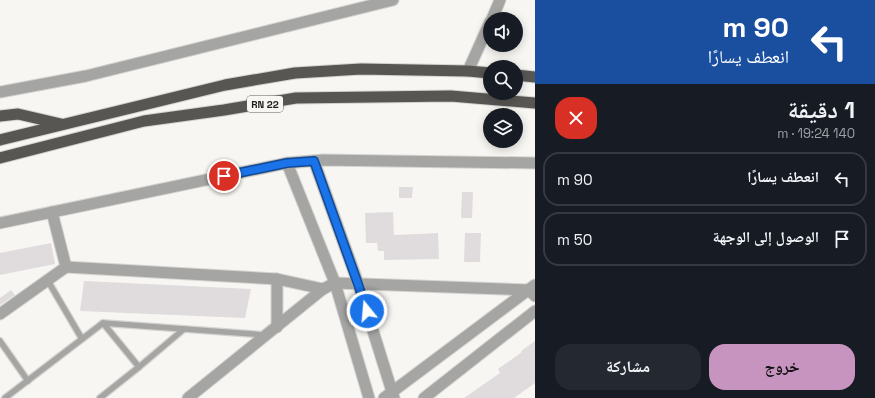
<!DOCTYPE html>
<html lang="ar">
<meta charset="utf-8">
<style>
body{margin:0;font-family:"Space Grotesk","Noto Naskh Arabic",sans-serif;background:#242831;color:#f1f3f6;direction:rtl;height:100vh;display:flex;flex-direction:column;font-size:15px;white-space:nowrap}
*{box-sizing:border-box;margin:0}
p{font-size:13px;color:#9ea1a6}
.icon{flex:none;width:22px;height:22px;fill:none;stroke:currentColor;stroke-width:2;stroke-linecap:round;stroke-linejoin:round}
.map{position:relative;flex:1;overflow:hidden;direction:ltr}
.details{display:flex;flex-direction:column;background:#171b24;width:340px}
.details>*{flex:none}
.hud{background:#1a4fa0;color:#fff;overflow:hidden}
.controls{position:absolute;left:483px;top:12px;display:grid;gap:8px}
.controls a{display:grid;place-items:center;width:40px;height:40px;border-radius:50%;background:#171b24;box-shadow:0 2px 10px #0003;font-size:20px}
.pin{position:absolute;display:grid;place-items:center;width:34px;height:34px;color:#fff;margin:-17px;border:2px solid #fff;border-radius:50%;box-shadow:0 1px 4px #0007}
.me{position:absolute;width:44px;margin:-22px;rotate:343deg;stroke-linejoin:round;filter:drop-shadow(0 0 3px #0008)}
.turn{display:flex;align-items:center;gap:14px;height:84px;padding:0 20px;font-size:18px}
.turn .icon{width:52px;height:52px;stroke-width:2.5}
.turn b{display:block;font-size:28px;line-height:34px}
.round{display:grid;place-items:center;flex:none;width:42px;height:42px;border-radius:16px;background:#242831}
.overview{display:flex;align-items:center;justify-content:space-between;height:68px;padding:0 20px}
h1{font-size:24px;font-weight:700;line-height:30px}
.cta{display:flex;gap:8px;margin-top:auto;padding:8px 20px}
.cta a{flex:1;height:46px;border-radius:16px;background:#c794c0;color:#111;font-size:16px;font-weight:700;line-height:46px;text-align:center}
.cta a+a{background:#242831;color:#f1f3f6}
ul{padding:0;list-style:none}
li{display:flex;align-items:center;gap:12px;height:54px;margin:0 8px 6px;padding:0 12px;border:2px solid #363941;border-radius:16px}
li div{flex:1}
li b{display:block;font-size:15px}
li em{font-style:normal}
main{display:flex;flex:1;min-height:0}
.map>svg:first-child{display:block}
.building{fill:#e0dcde}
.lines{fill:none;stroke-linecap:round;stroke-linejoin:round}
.service-casing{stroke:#d5d3d0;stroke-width:8}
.minor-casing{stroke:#d5d3d0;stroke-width:13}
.trunk-casing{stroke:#d5d3d0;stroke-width:13}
.service{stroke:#a5a5a3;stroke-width:5.5}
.minor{stroke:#a5a5a3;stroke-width:11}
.trunk{stroke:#585653;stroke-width:11}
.route-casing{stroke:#114b97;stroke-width:10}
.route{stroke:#1a73e8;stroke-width:7}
.labels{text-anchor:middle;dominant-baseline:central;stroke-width:4;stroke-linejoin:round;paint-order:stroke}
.shield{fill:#f8f6f2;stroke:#605f5c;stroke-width:1}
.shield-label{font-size:10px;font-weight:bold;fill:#1f1e1c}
</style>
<main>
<section class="details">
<div class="hud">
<div class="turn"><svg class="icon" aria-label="left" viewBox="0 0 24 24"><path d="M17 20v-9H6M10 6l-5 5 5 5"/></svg><div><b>90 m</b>انعطف يسارًا</div></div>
</div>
<div class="overview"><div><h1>1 دقيقة</h1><p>140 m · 19:24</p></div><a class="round" style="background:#d93025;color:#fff"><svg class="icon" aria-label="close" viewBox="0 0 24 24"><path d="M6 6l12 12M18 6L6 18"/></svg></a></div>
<ul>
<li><svg class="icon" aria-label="left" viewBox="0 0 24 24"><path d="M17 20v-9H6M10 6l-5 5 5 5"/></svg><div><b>انعطف يسارًا</b></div><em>90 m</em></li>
<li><svg class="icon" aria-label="arrive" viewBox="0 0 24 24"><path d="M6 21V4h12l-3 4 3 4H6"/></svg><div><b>الوصول إلى الوجهة</b></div><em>50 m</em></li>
</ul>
<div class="cta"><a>خروج</a><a>مشاركة</a></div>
</section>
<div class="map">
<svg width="535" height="398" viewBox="0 0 535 398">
<rect width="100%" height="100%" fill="#f8f6f2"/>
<g class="building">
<path d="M399,187H413L412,198H399Z"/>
<path d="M462,192H473L472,218H461Z"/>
<path d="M393,212L394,235L438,233L439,259L384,260V251H378L377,243H366L365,213Z"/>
<path d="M465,233H481L480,262H464Z"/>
<path d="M51,243L55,264L0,275V253Z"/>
<path d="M84,281L251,289L245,318L80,311Z"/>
<path d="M11,290L15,295L0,305V298Z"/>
<path d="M535,341V383L514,398H464L500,373L498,369L522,352L521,351Z"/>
</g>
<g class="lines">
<g class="service-casing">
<g id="service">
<path d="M48,281L82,339"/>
<path d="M103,323L139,367L184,329"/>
<path d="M0,341L28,381"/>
<path d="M5,398L103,323L265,335"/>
<path d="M100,398L139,367"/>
</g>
</g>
<g class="minor-casing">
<g id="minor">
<path d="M492,19L500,0"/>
<path d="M468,71L490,22"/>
<path d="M0,92L86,76L393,0"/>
<path d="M314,161L358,283L394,398"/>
<path d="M287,163L335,283L369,398"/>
<path d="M0,223L287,163L323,160L535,163"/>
<path d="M66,267L277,279L323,289"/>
<path d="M277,279V327"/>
<path d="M0,314L66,267L52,212"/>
<path d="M188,398L323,289L335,283L529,290L535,296"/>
<path d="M384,398L535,285"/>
<path d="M424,398L535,311"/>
</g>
</g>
<g class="trunk-casing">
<g id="trunk">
<path d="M516,75L535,77"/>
<path d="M0,116L18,114L61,124"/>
<path d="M0,140L225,85L295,73L361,69L468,71L490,73"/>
<path d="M0,158L144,121L224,110L296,98L451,96L535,103"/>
</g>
</g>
<use href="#service" class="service"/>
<use href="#minor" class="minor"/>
<use href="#trunk" class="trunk"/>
</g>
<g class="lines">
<g class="route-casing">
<path id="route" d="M224,176L287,163L314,161L358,284L367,311"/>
</g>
<use href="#route" class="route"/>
</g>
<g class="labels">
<rect class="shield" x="247" y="96" width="36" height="16" rx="3"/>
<g class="shield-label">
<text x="265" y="104">RN 22</text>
</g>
</g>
</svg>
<div class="controls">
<a><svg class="icon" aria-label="sound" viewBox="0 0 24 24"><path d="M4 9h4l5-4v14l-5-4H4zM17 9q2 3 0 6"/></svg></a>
<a><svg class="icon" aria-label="search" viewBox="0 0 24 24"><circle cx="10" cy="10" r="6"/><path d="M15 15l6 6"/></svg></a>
<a><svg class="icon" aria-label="layers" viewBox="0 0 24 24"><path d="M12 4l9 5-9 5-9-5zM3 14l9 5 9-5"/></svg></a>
</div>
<div class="pin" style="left:224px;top:176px;background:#d93025"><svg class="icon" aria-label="arrive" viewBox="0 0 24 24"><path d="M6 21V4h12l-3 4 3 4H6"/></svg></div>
<svg class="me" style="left:367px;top:311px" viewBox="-20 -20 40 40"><circle r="17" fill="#1a73e8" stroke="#fff" stroke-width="3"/><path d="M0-11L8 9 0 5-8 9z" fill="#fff"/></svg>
</div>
</main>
